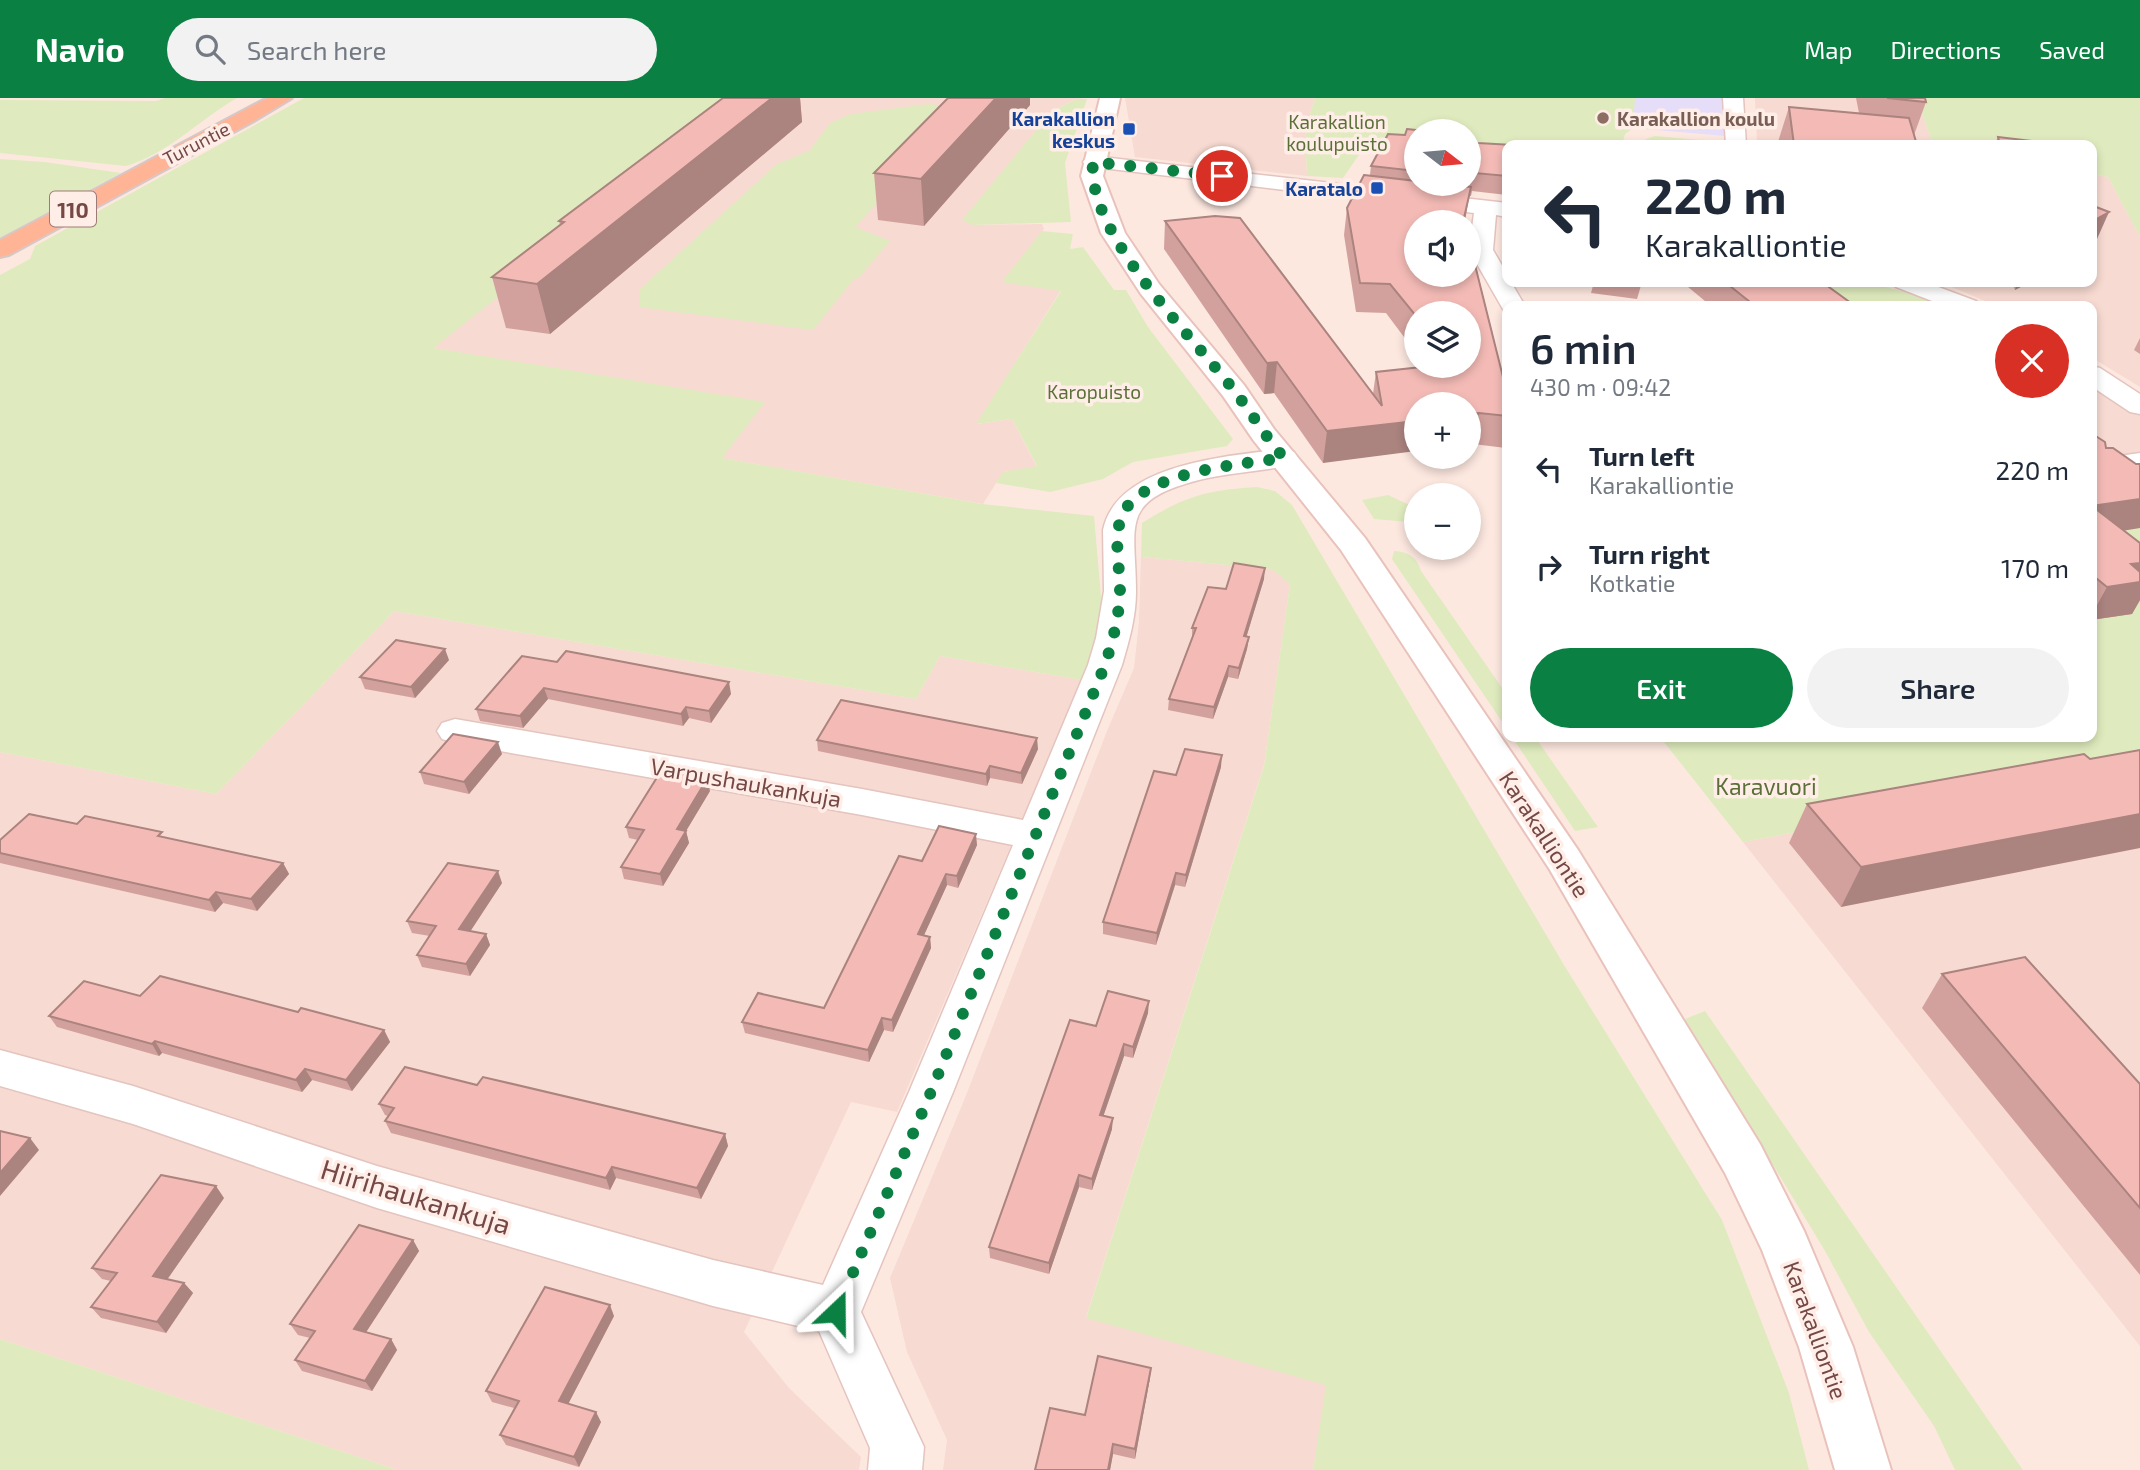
<!DOCTYPE html>
<meta charset="utf-8">
<style>
body{margin:0;font-family:"Exo 2",sans-serif;background:#f2f2f3;color:#1f2937;height:100vh;display:flex;flex-direction:column;font-size:26px;white-space:nowrap}
*{box-sizing:border-box;margin:0}
p{font-size:23px;color:#747a83}
.icon{flex:none;width:38px;height:38px;fill:none;stroke:currentColor;stroke-width:2;stroke-linecap:round;stroke-linejoin:round}
.map{position:relative;flex:1;overflow:hidden}
.sheet{position:absolute;left:1502px;top:203px;width:595px;height:441px;display:flex;flex-direction:column;background:#fff;border-radius:14px;box-shadow:0 4px 10px #0003}
.sheet>*{flex:none}
.hud{position:absolute;left:1502px;top:42px;width:595px;height:147px;border-radius:14px;box-shadow:0 4px 10px #0003;background:#fff;color:#1f2937;overflow:hidden}
.needle{width:46px;rotate:106deg}
.tools{position:absolute;left:1404px;top:21px;display:grid;gap:14px}
.tools a{display:grid;place-items:center;width:77px;height:77px;border-radius:50%;background:#fff;box-shadow:0 4px 10px #0003;font-size:35px}
.pin{position:absolute;display:grid;place-items:center;width:60px;height:60px;color:#fff;margin:-30px;border:4px solid #fff;border-radius:50%;box-shadow:0 2px 7px #0007}
.me{position:absolute;width:77px;margin:-38px;rotate:23deg;stroke-linejoin:round;filter:drop-shadow(0 0 5px #0008)}
.turn{display:flex;align-items:center;gap:24px;height:147px;padding:0 28px;font-size:32px}
.turn .icon{width:91px;height:91px;stroke-width:2.5}
.turn b{display:block;font-size:49px;line-height:60px}
.round{display:grid;place-items:center;flex:none;width:74px;height:74px;border-radius:37px;background:#f2f2f3}
.head{display:flex;align-items:center;justify-content:space-between;height:119px;padding:0 28px}
h1{font-size:42px;font-weight:600;line-height:52px}
.cta{display:flex;gap:14px;margin-top:auto;padding:14px 28px}
.cta a{flex:1;height:80px;border-radius:42px;background:#0b8043;color:#fff;font-size:28px;font-weight:600;line-height:80px;text-align:center}
.cta a+a{background:#f2f2f3;color:#1f2937}
ul{padding:0;list-style:none}
li{display:flex;align-items:center;gap:21px;height:98px;padding:0 28px}
li div{flex:1}
li b{display:block;font-size:26px}
li em{font-style:normal}
header{display:flex;align-items:center;gap:42px;box-sizing:border-box;height:98px;padding:0 35px;background:#0b8043;color:#fff}
header strong{font-size:33px}
nav{display:flex;gap:38px;margin-inline-start:auto;font-size:24px}
.search{width:490px;height:63px;background:#f2f2f3;display:flex;align-items:center;gap:18px;box-sizing:border-box;padding:0 24px;border-radius:38px;color:#747a83;font-size:26px}
.map>svg:first-child{display:block}
.residential{fill:#f7dad1}
.education{fill:#e6ddf9}
.green{fill:#dfebbe}
.lines{fill:none;stroke-linecap:round;stroke-linejoin:round}
.street-casing{stroke:#e4c4bf;stroke-width:3}
.secondary-casing{stroke:#e9c2bb;stroke-width:4}
.primary-casing{stroke:#d6c8c8;stroke-width:4}
.street{fill:#fff;fill-rule:evenodd}
.secondary{fill:#fff;fill-rule:evenodd}
.primary{fill:#ffb595;fill-rule:evenodd}
.wall{fill:#d2a19d}
.shaded-wall{fill:#ab837f}
.building{fill:#f4bbb6;stroke:#ab837f;stroke-width:2}
.route{stroke:#0b8043;stroke-width:12;stroke-dasharray:0 21.6}
.education-dot{fill:#8d6e63;stroke:#ffeee7;stroke-width:2.5}
.transit-dot{fill:#1a4fb4;stroke:#ffeee7;stroke-width:2.5}
.labels{text-anchor:middle;dominant-baseline:central;stroke-width:7;stroke-linejoin:round;paint-order:stroke}
.far-transit-label{font-size:19px;font-weight:bold;fill:#164399;stroke:#ffeee7;text-anchor:end}
.far-education-label{font-size:19px;font-weight:bold;fill:#785e54;stroke:#ffeee7;text-anchor:start}
.far-park-label{font-size:19px;fill:#5b7038;stroke:#ffeee7}
.far-street-label{font-size:19px;fill:#754846;stroke:#ffeee7}
.shield{fill:#ffeee7;stroke:#9e7a76;stroke-width:2}
.shield-label{font-size:21px;font-weight:bold;fill:#754846}
.street-label{font-size:23px;fill:#754846;stroke:#ffeee7}
.park-label{font-size:23px;fill:#5b7038;stroke:#ffeee7}
.near-street-label{font-size:28px;fill:#754846;stroke:#ffeee7}
</style>
<header>
<strong>Navio</strong>
<div class="search"><svg class="icon" aria-label="search" viewBox="0 0 24 24"><circle cx="10" cy="10" r="6"/><path d="M15 15l6 6"/></svg>Search here</div>
<nav><a>Map</a><a>Directions</a><a>Saved</a></nav>
</header>
<div class="map">
<svg width="2140" height="1372" viewBox="0 0 2140 1372">
<rect width="100%" height="100%" fill="#fde8e0"/>
<g class="residential">
<path d="M752,0H1088L1076,1L1052,13L963,122L973,127L1042,126L1044,131L1003,184L1061,192L977,326L1012,321L1037,369L1003,374L983,406L721,360L764,305L432,250Z"/>
<path d="M1125,0H1315L1305,32L1307,78L1135,59Z"/>
<path d="M1755,0H1917L1933,47H1757Z"/>
<path d="M2091,76L2108,79L2140,139V289L2091,259V208H1997L1940,184H2091Z"/>
<path d="M2091,284L2140,317V420L2091,383Z"/>
<path d="M1141,459L1273,471L1290,486L1264,667L1086,1219L1327,1287L1313,1372H943L947,1342L907,1254L890,1180L965,1000L1107,633L1134,570L1139,524Z"/>
<path d="M394,513L916,601L940,558L1082,582L897,1014L851,1004L744,1234L789,1290L861,1359L859,1372H398L0,1241V654L216,696Z"/>
<path d="M2140,667V1248L1743,744L2047,688Z"/>
</g>
<path class="education" d="M1395,0H1723L1725,38L1633,30L1625,36Z"/>
<g class="green">
<path d="M165,0H237C200,21 168,56 126,68L0,55V2L156,3Z"/>
<path d="M304,0H752L433,250L765,304L722,360L982,406L1094,418L1104,533L1082,582L940,558L916,601L394,513L216,696L0,654V177L30,161L35,148Z"/>
<path d="M1315,0H1635L1633,30L1625,36L1622,47H1507L1468,51V33H1416V46L1370,41L1343,80L1307,78L1305,32Z"/>
<path d="M1917,0H2140V139L2108,79L2091,76V47H1933Z"/>
<path d="M1076,1H1087L1065,65L1071,124L973,127L962,122L1052,13Z"/>
<path d="M928,6L973,10L916,63L855,129L890,143L860,178L853,182L813,232L639,209V192L777,66L809,53L830,25L851,16Z"/>
<path d="M1655,38L1700,42L1712,47H1643L1646,41Z"/>
<path d="M0,61L45,64L121,75L0,140Z"/>
<path d="M1042,133L1073,136L1070,151L1083,149L1114,192H1126L1148,229L1233,341L1227,348L1133,364L1103,381L1050,394L996,385L1003,374L1037,368L1012,321L976,326L1061,193L1002,184Z"/>
<path d="M1789,184H1866L1909,195L1940,208H1823Z"/>
<path d="M2091,383L2140,420V667L2047,688L1743,744L1660,639H2091Z"/>
<path d="M1257,389L1275,393L1292,407L1564,867L1722,1122L1789,1295L1809,1372H1313L1326,1287L1086,1220L1264,668L1290,486L1272,471L1141,459L1142,425C1185,398 1207,392 1257,389Z"/>
<path d="M1388,397L1416,410V422L1409,424L1374,421L1362,402Z"/>
<path d="M1394,453C1409,454 1417,459 1421,473L1507,597V631L1392,461Z"/>
<path d="M1512,639H1535L1598,729L1575,733Z"/>
<path d="M1705,913L2023,1372H1955L1934,1328L1869,1234L1825,1153L1685,921Z"/>
<path d="M0,1241L398,1372H0Z"/>
</g>
<g class="lines">
<g class="street-casing">
<g id="street">
<path d="M1723,0H1743L1746,47H1726Z"/>
<path d="M1093,58L1507,105V119L1496,117L1493,152L1507,176V184H1511L1525,208H1507V214L1504,213L1469,152L1474,115L1086,68L1083,64L1086,60Z"/>
<path d="M1892,184H1925L1976,203L1979,208H1945L1896,189Z"/>
<path d="M2091,268L2100,270L2140,296V316L2130,314L2091,288Z"/>
<path d="M1284,351L1294,354L1298,360L1294,366C1263,374 1230,374 1199,382C1118,403 1136,427 1136,494C1136,519 1129,543 1122,567L953,994L861,1214L924,1349L922,1372H868L870,1350L819,1233L713,1208L377,1110L133,1026L0,988V952L133,988L377,1068L713,1162L823,1187L909,994L1013,747L862,717L455,645L442,641L437,633L442,625L455,621L862,691L1023,722L1088,567L1096,540L1104,493L1103,432C1117,365 1229,358 1284,351Z"/>
<path d="M2140,355V373L2091,380V362Z"/>
</g>
</g>
<g class="secondary-casing">
<path id="secondary" d="M1100,0H1120L1103,78L1125,135L1159,186L1244,287L1274,331L1365,440L1578,752L1760,1046L1804,1133L1853,1249L1891,1372H1835L1799,1249L1762,1152L1725,1075L1550,772L1341,452L1254,343L1223,298L1141,196L1101,135L1081,78Z"/>
</g>
<g class="primary-casing">
<path id="primary" d="M267,0H292L254,23L9,157L0,159V142Z"/>
</g>
<use href="#street" class="street"/>
<use href="#secondary" class="secondary"/>
<use href="#primary" class="primary"/>
</g>
<g class="wall">
<path d="M723,0H800L802,24L550,236L506,230L492,179L560,127L559,123Z"/>
<path d="M948,0H1030V7L924,128L878,122L874,75Z"/>
<path d="M1856,0H1925L1926,4L1914,37L1917,47H1777L1789,9L1859,15Z"/>
<path d="M1416,33V86H1468V43L1478,45L1507,47V97L1472,93L1471,98H1469L1465,124L1507,295L1506,350L1473,346L1468,347V306L1323,365L1274,295L1264,296L1164,151L1165,123L1373,296L1376,274L1426,268H1468L1416,215V255L1386,215L1356,214L1344,137L1347,110L1370,77L1371,68L1405,37Z"/>
<path d="M1998,39L2041,47H1994Z"/>
<path d="M1594,184H1642L1637,201L1591,195Z"/>
<path d="M1682,184H1822L1855,208H1711Z"/>
<path d="M2012,184H2030L2015,192Z"/>
<path d="M2140,240V256L2134,252Z"/>
<path d="M2091,335L2124,433L2140,445V502L2132,516L2091,522Z"/>
<path d="M1264,481L1246,539H1249L1247,551L1238,581L1228,579L1213,621L1168,612L1169,601L1192,541V530L1226,491Z"/>
<path d="M522,558L731,596L711,625L689,620L683,628L548,601L523,630L480,623L476,611Z"/>
<path d="M449,562L415,600L365,591L360,579Z"/>
<path d="M817,642L1038,651L1022,686L990,680L987,688L818,653Z"/>
<path d="M502,656L469,696L424,686L420,674Z"/>
<path d="M2090,661L1841,809L1789,745L1807,706Z"/>
<path d="M1221,669L1185,789L1175,787L1156,847L1103,836V824L1176,677Z"/>
<path d="M710,693L686,733L689,745L663,788L624,781L621,769L638,742L629,740L626,729Z"/>
<path d="M77,726L165,740L283,765L289,776L257,813L223,805L215,814L0,765V742Z"/>
<path d="M977,747L958,790L947,787L924,837L930,839L931,850L893,934L884,932L869,964L745,935L742,924L824,910L922,763Z"/>
<path d="M502,785L470,833L486,836L490,847L470,878L422,869L417,857L430,838L412,835L407,823Z"/>
<path d="M1942,876L2140,986V1177L1922,910Z"/>
<path d="M140,898L298,914L384,932L390,944L352,993L312,982L302,994L162,955L159,958L57,929L49,918Z"/>
<path d="M1148,915L1133,960L1124,958L1103,1018L1112,1031L1092,1092L1079,1089L1049,1176L990,1160L989,1149L1096,928Z"/>
<path d="M477,987L725,1036L728,1048L701,1101L616,1080L610,1092L391,1035L385,1023L388,1018L385,1017L379,1006Z"/>
<path d="M224,1100L167,1181L184,1185L193,1195L166,1235L101,1220L91,1209L111,1183L102,1181L92,1170Z"/>
<path d="M413,1142L419,1153L366,1234L391,1241L397,1252L372,1293L302,1273L295,1262L310,1240L298,1237L290,1226Z"/>
<path d="M614,1218L568,1306L601,1324L579,1369L506,1347L500,1337L514,1310L492,1304L486,1293Z"/>
<path d="M1150,1280L1135,1361L1113,1356L1110,1372H1035L1085,1317Z"/>
</g>
<g class="shaded-wall">
<path d="M772,0H800L802,24L550,236L537,186Z"/>
<path d="M996,0H1030V7L924,128L921,81Z"/>
<path d="M1471,89L1464,124H1463Z"/>
<path d="M2109,114L2093,150L2091,151V124Z"/>
<path d="M2018,184H2030L2015,192Z"/>
<path d="M1277,264L1274,295L1264,296L1267,265Z"/>
<path d="M1479,315L1473,346L1468,347V316Z"/>
<path d="M1416,323V353L1323,365L1327,333Z"/>
<path d="M2140,401V430L2091,438L2092,408Z"/>
<path d="M2140,465V502L2132,516L2091,522V518L2107,489L2131,466Z"/>
<path d="M1265,470L1264,481L1243,550L1244,538Z"/>
<path d="M1249,539L1247,551L1238,581L1239,570Z"/>
<path d="M445,551L449,562L415,600L411,589Z"/>
<path d="M1229,568L1228,579L1213,621L1214,609Z"/>
<path d="M729,584L731,596L711,625L709,613Z"/>
<path d="M544,590L548,601L523,630L520,618Z"/>
<path d="M686,609L689,620L683,628L681,616Z"/>
<path d="M1037,640L1038,651L1022,686L1021,675Z"/>
<path d="M498,644L502,656L469,696L464,684Z"/>
<path d="M1222,657L1221,669L1185,789L1186,777Z"/>
<path d="M990,668V680L987,688L986,676Z"/>
<path d="M707,681L710,693L686,733L689,745L663,788L660,776L677,731Z"/>
<path d="M2140,716V750L1841,809L1861,769Z"/>
<path d="M976,736L977,747L958,790L957,778Z"/>
<path d="M283,765L289,776L257,813L251,801Z"/>
<path d="M498,773L502,785L464,843L459,831Z"/>
<path d="M1176,775L1175,787L1156,847L1157,835Z"/>
<path d="M946,776L947,787L919,848L918,836Z"/>
<path d="M216,794L223,805L215,814L209,802Z"/>
<path d="M486,836L490,847L470,878L466,866Z"/>
<path d="M930,839L931,850L893,934L892,922Z"/>
<path d="M1149,903L1148,915L1133,960V949Z"/>
<path d="M882,920L884,932L869,964L868,952Z"/>
<path d="M384,932L390,944L352,993L346,982Z"/>
<path d="M155,943L162,955L159,958L152,946Z"/>
<path d="M1124,946V958L1100,1028V1017Z"/>
<path d="M305,971L312,982L302,994L296,982Z"/>
<path d="M1113,1020L1112,1031L1092,1092V1081Z"/>
<path d="M725,1036L728,1048L701,1101L697,1090Z"/>
<path d="M30,1040L39,1052L0,1098V1075Z"/>
<path d="M612,1069L616,1080L610,1092L606,1080Z"/>
<path d="M1079,1077V1089L1049,1176V1165Z"/>
<path d="M216,1088L224,1100L162,1189L153,1178Z"/>
<path d="M413,1142L419,1153L361,1242L354,1231Z"/>
<path d="M184,1185L193,1195L166,1235L157,1224Z"/>
<path d="M610,1207L614,1218L564,1314L559,1303Z"/>
<path d="M391,1241L397,1252L372,1293L365,1283Z"/>
<path d="M1151,1270L1150,1280L1135,1361V1351Z"/>
<path d="M596,1314L601,1324L579,1369L574,1359Z"/>
<path d="M1113,1346V1356L1110,1372H1108Z"/>
</g>
<g class="building">
<path d="M723,0H772L537,186L492,179L564,124L559,123Z"/>
<path d="M948,0H996L921,81L874,75Z"/>
<path d="M1887,0H1925L1926,4Z"/>
<path d="M1789,9L1909,20L1917,47H1794Z"/>
<path d="M1407,31L1425,33H1416V73L1371,68L1388,36L1405,37Z"/>
<path d="M1998,39L2040,44L2041,47H2000Z"/>
<path d="M1468,43L1478,45L1513,47H1507V78L1475,75L1474,80L1468,79Z"/>
<path d="M1364,77L1416,83V86H1441L1471,89L1464,120L1465,124H1416V177H1468V139L1507,295V318L1479,315L1468,316V306H1416V323L1327,333L1277,264L1267,265L1165,123L1215,118L1240,120L1382,308L1376,274L1431,268H1468V215H1416V218L1390,186L1360,185L1347,110Z"/>
<path d="M2091,107L2109,114L2091,124Z"/>
<path d="M1725,184H1822L1855,208H1755Z"/>
<path d="M2091,335L2105,344L2106,350H2113L2136,366H2140V401L2092,408L2140,445V465L2131,466L2140,474V484L2107,489L2091,476Z"/>
<path d="M1234,465L1265,470L1244,538L1249,539L1239,570L1229,568L1214,609L1169,601L1196,530H1192L1208,489L1226,491Z"/>
<path d="M396,542L445,551L411,589L360,579Z"/>
<path d="M566,553L729,584L709,613L686,609L681,616L544,590L520,618L476,611L522,558L557,564Z"/>
<path d="M841,602L1037,640L1021,675L990,668L986,676L817,642Z"/>
<path d="M453,636L498,644L464,684L420,674Z"/>
<path d="M1185,651L1222,657L1186,777L1176,775L1157,835L1103,824L1154,673L1176,677Z"/>
<path d="M2140,652V716L1861,769L1807,706L2084,656L2090,661Z"/>
<path d="M661,673L707,681L677,731L686,733L660,776L621,769L644,732L626,729Z"/>
<path d="M29,716L77,726L85,718L162,734L158,738L283,765L251,801L216,794L209,802L0,755V742Z"/>
<path d="M939,728L976,736L957,778L946,776L918,836L930,839L892,922L882,920L868,952L742,924L758,895L824,910L899,758L922,763Z"/>
<path d="M448,765L498,773L459,831L486,836L466,866L417,857L436,828L407,823Z"/>
<path d="M2025,859L2140,986V1110L1942,876Z"/>
<path d="M160,878L298,914L301,910L384,932L346,982L305,971L296,982L155,943L152,946L49,918L84,883L140,898Z"/>
<path d="M1108,893L1149,903L1133,949L1124,946L1100,1017L1113,1020L1092,1081L1079,1077L1049,1165L989,1149L1070,922L1096,928Z"/>
<path d="M405,969L477,987L483,979L725,1036L697,1090L612,1069L606,1080L385,1023L394,1010L379,1006Z"/>
<path d="M0,1033L30,1040L0,1075Z"/>
<path d="M161,1077L216,1088L153,1178L184,1185L157,1224L91,1209L117,1175L92,1170Z"/>
<path d="M359,1127L413,1142L354,1231L391,1241L365,1283L295,1262L315,1233L290,1226Z"/>
<path d="M545,1189L610,1207L559,1303L596,1314L574,1359L500,1337L519,1303L486,1293Z"/>
<path d="M1098,1258L1151,1270L1135,1351L1113,1346L1108,1372H1035L1050,1310L1085,1317Z"/>
</g>
<g class="lines">
<path class="route" d="M836,1214L931,994L1105,567C1113,542 1119,520 1120,493C1120,470 1114,446 1120,423C1133,374 1241,366 1284,360C1265,338 1251,314 1233,291C1191,237 1086,135 1093,64L1222,78"/>
</g>
<circle class="education-dot" cx="1603" cy="20" r="7"/>
<g class="transit-dot">
<rect x="1122" y="24" width="14" height="14" rx="3.5"/>
<rect x="1370" y="83" width="14" height="14" rx="3.5"/>
</g>
<g class="labels">
<g class="far-transit-label">
<text x="1115" y="20">Karakallion<tspan x="1115" dy="22">keskus</tspan></text>
<text x="1363" y="90">Karatalo</text>
</g>
<g class="far-education-label">
<text x="1617" y="20">Karakallion koulu</text>
</g>
<g class="far-park-label">
<text x="1337" y="23">Karakallion<tspan x="1337" dy="22">koulupuisto</tspan></text>
<text x="1094" y="293">Karopuisto</text>
</g>
<g class="far-street-label">
<text transform="translate(196 45) rotate(-27)">Turuntie</text>
</g>
<rect class="shield" x="50" y="93.5" width="46" height="35" rx="5"/>
<g class="shield-label">
<text x="73" y="111">110</text>
</g>
<g class="street-label">
<text transform="translate(746 684) rotate(10)">Varpushaukankuja</text>
<text transform="translate(1545 736) rotate(57)">Karakalliontie</text>
<text transform="translate(1816 1232) rotate(70)">Karakalliontie</text>
</g>
<g class="park-label">
<text x="1766" y="688">Karavuori</text>
</g>
<g class="near-street-label">
<text transform="translate(416 1098) rotate(17)">Hiirihaukankuja</text>
</g>
</g>
</svg>
<div class="tools">
<a><svg class="needle" viewBox="-14 -14 28 28"><path d="M0-13l5 13h-10z" fill="#e53935"/><path d="M0 13l5-13h-10z" fill="#747a83"/></svg></a>
<a><svg class="icon" aria-label="sound" viewBox="0 0 24 24"><path d="M4 9h4l5-4v14l-5-4H4zM17 9q2 3 0 6"/></svg></a>
<a><svg class="icon" aria-label="layers" viewBox="0 0 24 24"><path d="M12 4l9 5-9 5-9-5zM3 14l9 5 9-5"/></svg></a>
<a>+</a>
<a>−</a>
</div>
<div class="pin" style="left:1222px;top:78px;background:#d93025"><svg class="icon" aria-label="arrive" viewBox="0 0 24 24"><path d="M6 21V4h12l-3 4 3 4H6"/></svg></div>
<svg class="me" style="left:836px;top:1214px" viewBox="-20 -20 40 40"><path d="M0-17L14 15 0 8-14 15z" fill="#0b8043" stroke="#fff" stroke-width="4"/></svg>
<div class="hud">
<div class="turn"><svg class="icon" aria-label="left" viewBox="0 0 24 24"><path d="M17 20v-9H6M10 6l-5 5 5 5"/></svg><div><b>220 m</b>Karakalliontie</div></div>
</div>
<section class="sheet">
<div class="head"><div><h1>6 min</h1><p>430 m · 09:42</p></div><a class="round" style="background:#d93025;color:#fff"><svg class="icon" aria-label="close" viewBox="0 0 24 24"><path d="M6 6l12 12M18 6L6 18"/></svg></a></div>
<ul>
<li><svg class="icon" aria-label="left" viewBox="0 0 24 24"><path d="M17 20v-9H6M10 6l-5 5 5 5"/></svg><div><b>Turn left</b><p>Karakalliontie</p></div><em>220 m</em></li>
<li><svg class="icon" aria-label="right" viewBox="0 0 24 24"><path d="M7 20v-9h11M14 6l5 5-5 5"/></svg><div><b>Turn right</b><p>Kotkatie</p></div><em>170 m</em></li>
</ul>
<div class="cta"><a>Exit</a><a>Share</a></div>
</section>
</div>
